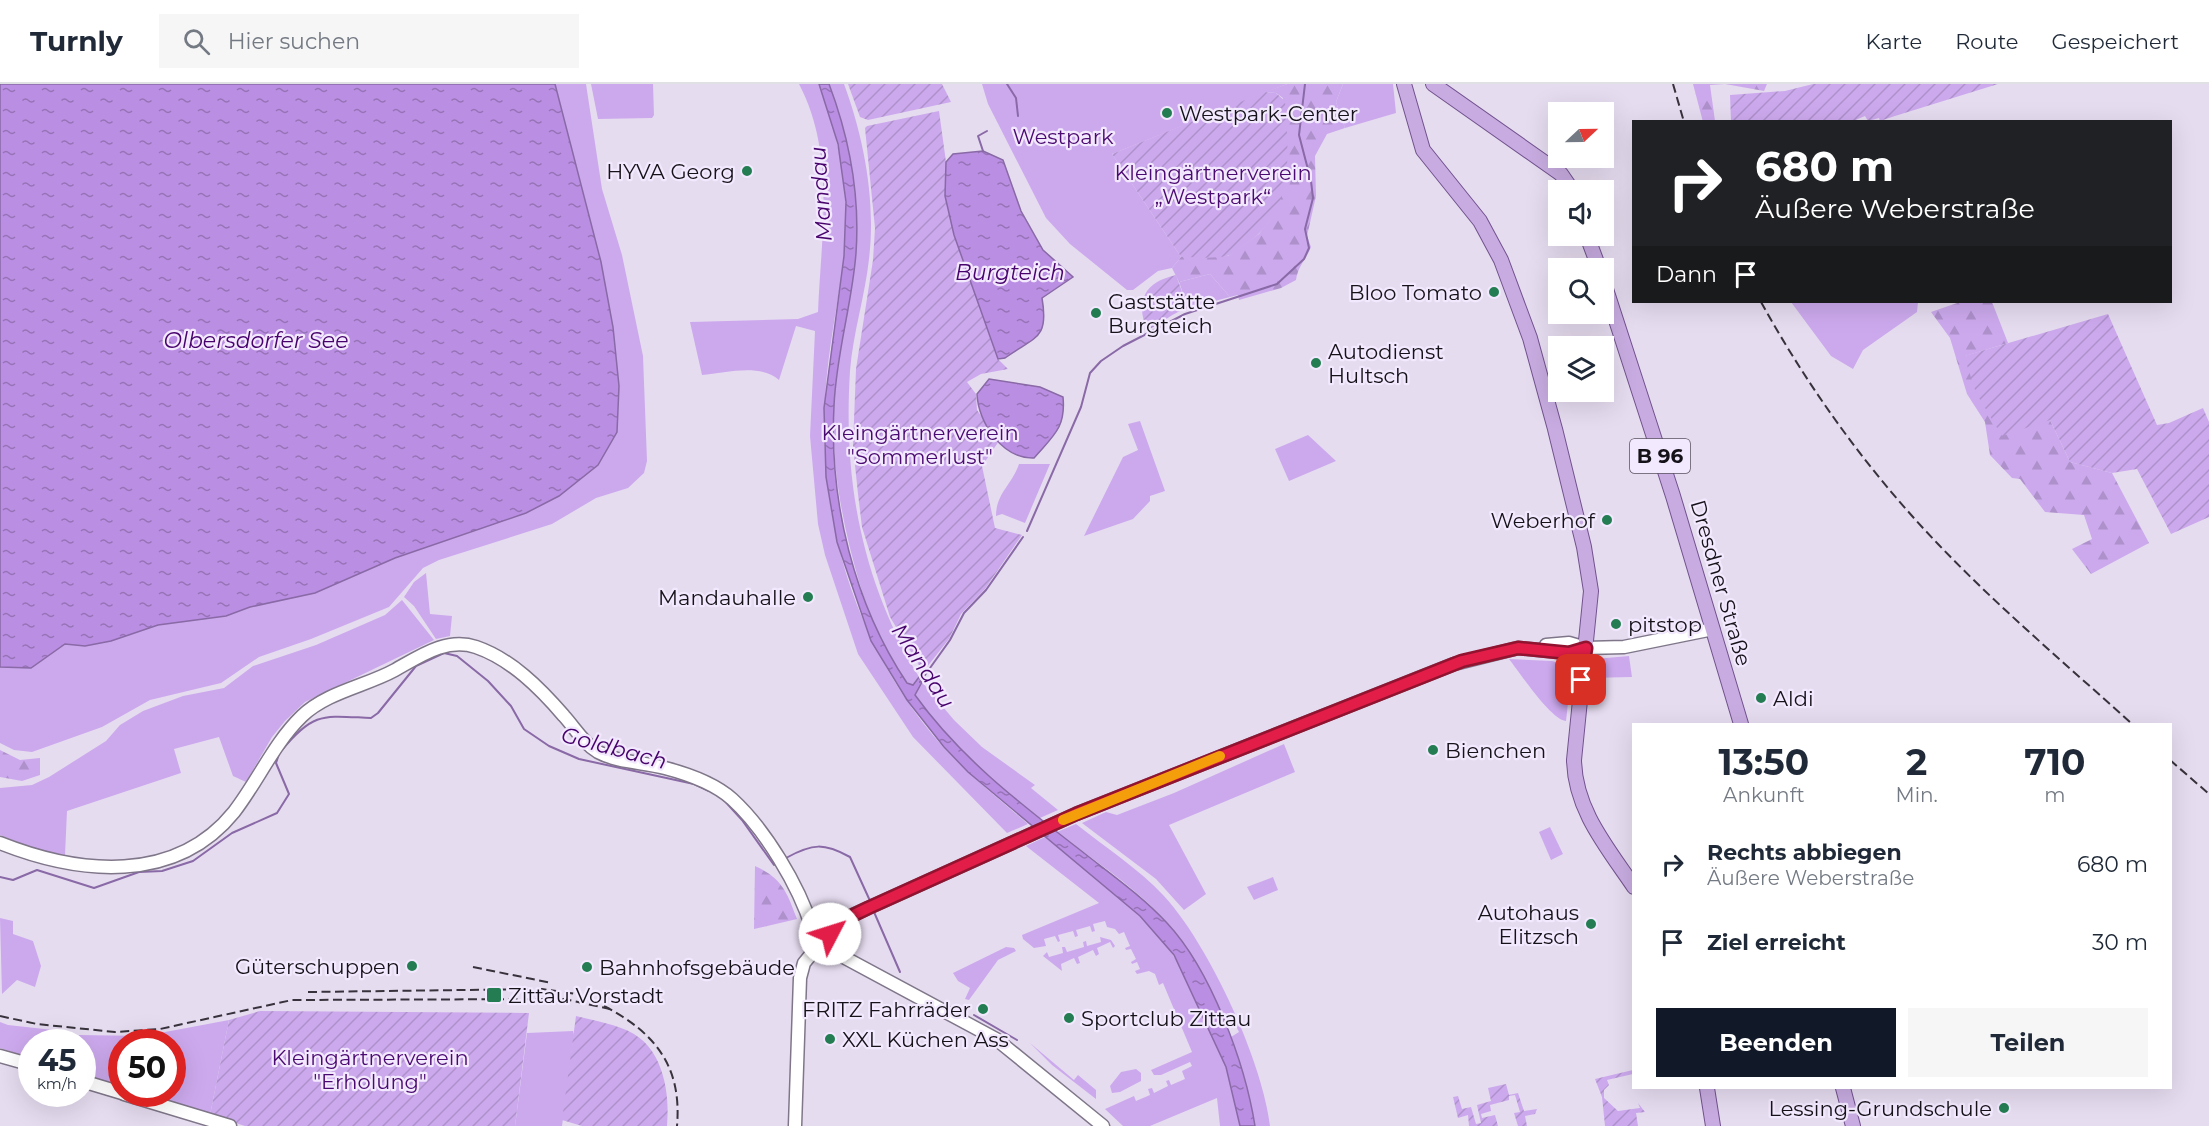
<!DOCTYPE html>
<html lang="de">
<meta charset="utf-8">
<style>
body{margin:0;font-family:Montserrat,sans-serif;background:#f6f6f7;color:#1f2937;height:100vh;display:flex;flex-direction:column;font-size:22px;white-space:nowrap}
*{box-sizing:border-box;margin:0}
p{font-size:20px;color:#747a83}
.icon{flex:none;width:33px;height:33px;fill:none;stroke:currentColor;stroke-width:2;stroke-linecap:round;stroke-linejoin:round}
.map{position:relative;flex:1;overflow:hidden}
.drawer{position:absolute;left:1632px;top:639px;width:540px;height:366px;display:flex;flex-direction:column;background:#fff;border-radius:0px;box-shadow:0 6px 24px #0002}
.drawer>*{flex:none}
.banner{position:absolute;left:1632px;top:36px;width:540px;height:183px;border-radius:0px;box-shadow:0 6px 24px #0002;background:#202124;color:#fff;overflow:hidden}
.needle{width:39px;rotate:68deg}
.fabs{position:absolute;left:1548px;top:18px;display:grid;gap:12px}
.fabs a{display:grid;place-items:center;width:66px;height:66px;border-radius:0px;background:#fff;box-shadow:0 6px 24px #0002;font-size:30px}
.speed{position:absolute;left:18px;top:945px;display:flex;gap:12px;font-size:30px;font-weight:700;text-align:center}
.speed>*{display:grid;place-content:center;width:78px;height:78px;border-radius:50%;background:#fff;box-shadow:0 6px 24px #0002;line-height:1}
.speed small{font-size:15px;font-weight:400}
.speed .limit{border:9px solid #d22;background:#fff;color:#111}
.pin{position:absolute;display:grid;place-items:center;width:51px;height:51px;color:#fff;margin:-26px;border-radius:12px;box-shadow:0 3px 9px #0006}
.me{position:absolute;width:66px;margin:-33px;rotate:50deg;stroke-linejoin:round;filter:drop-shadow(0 0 4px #0008)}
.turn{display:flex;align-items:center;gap:21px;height:126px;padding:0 24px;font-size:27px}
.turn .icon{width:78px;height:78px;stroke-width:2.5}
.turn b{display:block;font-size:42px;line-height:51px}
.then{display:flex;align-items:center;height:57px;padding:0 24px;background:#0003;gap:12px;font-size:22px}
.eta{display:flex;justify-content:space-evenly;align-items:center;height:102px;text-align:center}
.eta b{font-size:36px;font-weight:700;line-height:42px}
.cta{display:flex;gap:12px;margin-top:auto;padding:12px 24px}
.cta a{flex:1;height:69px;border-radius:0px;background:#111827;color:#fff;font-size:24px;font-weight:700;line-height:69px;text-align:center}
.cta a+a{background:#f6f6f7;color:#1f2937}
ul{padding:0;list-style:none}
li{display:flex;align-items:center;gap:18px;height:78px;padding:0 24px}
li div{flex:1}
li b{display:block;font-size:22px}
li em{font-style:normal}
header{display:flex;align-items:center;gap:36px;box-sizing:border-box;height:84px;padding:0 30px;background:#fff;border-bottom:2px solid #e0e1e3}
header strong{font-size:28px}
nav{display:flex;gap:33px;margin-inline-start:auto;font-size:21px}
.search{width:420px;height:54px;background:#f6f6f7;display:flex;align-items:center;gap:15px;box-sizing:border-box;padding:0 21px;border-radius:0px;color:#747a83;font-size:22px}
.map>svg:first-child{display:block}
.green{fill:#cca9ed}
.forest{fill:url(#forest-firs)}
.garden{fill:url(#garden-furrows)}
.water{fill:url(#water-ripples);stroke:#8969a6;stroke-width:1.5}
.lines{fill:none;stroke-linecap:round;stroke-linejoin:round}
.stream{stroke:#8969a6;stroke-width:2}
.secondary-casing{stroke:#7f7689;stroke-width:15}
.primary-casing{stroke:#72528e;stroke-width:16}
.secondary{stroke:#fff;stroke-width:12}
.primary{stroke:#c8ace1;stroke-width:14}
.rail{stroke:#37323b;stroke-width:2;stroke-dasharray:9 4.5;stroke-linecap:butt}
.route-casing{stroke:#92132f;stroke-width:15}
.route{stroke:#e11d48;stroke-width:10}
.slow{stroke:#f59e0b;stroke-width:10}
.poi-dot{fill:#247d52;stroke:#f3e9fe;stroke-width:2}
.labels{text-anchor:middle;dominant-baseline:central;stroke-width:4.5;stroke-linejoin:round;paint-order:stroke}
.shield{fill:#f3e9fe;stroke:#58525e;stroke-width:1.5}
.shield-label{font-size:20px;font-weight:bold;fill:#161219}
.poi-label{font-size:21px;fill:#161219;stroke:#f3e9fe;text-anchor:start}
.park-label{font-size:21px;fill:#4b0a71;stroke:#f3e9fe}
.street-label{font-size:21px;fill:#161219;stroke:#f3e9fe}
.water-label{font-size:22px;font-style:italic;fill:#47026c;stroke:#f3e9fe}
</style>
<header>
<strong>Turnly</strong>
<div class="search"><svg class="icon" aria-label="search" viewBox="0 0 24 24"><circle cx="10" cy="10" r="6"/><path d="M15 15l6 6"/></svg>Hier suchen</div>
<nav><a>Karte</a><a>Route</a><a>Gespeichert</a></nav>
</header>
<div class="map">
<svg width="2209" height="1042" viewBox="0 0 2209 1042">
<defs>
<pattern id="forest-firs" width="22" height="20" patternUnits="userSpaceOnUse" patternTransform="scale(1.5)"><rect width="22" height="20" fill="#cca9ed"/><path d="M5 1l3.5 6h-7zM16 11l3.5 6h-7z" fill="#ae90cb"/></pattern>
<pattern id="garden-furrows" width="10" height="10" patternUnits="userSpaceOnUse" patternTransform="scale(1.5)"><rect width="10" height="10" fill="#cca9ed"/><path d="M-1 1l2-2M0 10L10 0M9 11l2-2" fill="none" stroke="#ae90cb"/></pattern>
<pattern id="water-ripples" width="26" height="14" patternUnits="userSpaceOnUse" patternTransform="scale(1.5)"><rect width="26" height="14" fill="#ba8ee2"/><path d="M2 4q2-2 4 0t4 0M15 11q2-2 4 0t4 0" fill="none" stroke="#9673b6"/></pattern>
</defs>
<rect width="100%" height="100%" fill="#e6dcf0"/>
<g class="green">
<path d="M555,0H586L602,105L622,171L643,272L647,377L644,389L628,404L596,414L552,440L439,476L423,484L389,523L311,555L259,573L221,599L150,616L102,643L32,668L14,666L0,659V583L31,584L65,560L85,562L158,541L226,532L250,523L315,509L395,474L526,429L617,348C621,228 584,115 555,0Z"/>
<path d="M591,0H653L654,31L652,34L598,35Z"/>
<path d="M799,0H819C840,55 851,114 844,173C839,212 831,251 827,290C813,425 853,562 944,664C970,692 999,715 1028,740L1007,749L913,653L858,570L825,471L818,440L810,352L815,247L796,242L779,296C759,279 726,289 702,291L690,238L798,235L818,228C821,152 836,70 799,0Z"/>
<path d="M829,0H844C864,54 876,117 869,175C865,212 853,249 850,287C843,398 862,497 919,593L911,602C885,576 871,535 860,501C843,443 831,383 834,322C836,271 852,221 856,169C860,112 849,53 829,0Z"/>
<path d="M982,0H1287L1112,70L1181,173L1172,184L1158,187L1133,206H1127L1070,160L1046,134L988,20Z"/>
<path d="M1343,0H1393L1396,29L1345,44L1336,18Z"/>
<path d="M1210,190L1230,213L1188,224L1179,198Z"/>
<path d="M1791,218H1918L1917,228L1863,266L1853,285L1831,272Z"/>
<path d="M1140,337L1165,407L1150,412V417L1133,435L1084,452L1123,373L1138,366L1128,340Z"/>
<path d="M1308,351L1336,377L1289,397L1275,365Z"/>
<path d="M1019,380H1050L1025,439L1002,430L996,432C996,409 1012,401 1019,380Z"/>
<path d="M426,489L430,530L452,532L450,552L436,555L414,522L404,513L414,498Z"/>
<path d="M402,516L434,556L305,618L285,637L272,653L246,698L233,692L219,653L174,665L181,689L67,727L65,771L35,765L0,751V704L32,701L49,693L106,657L120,641L143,627L183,612L224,604L253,582L316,561L385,531Z"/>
<path d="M1629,572L1632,593L1588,594L1591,577L1595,575Z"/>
<path d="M1509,575L1552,577L1565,581L1571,592L1566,637C1551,636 1520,589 1509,575Z"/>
<path d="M922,598L954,636L982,663L1035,701L1031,704L1058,726L1040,734C992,698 950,660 915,611Z"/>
<path d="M1284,660L1295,688L1169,741L1206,810L1184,826L1156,795L1082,739L1106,728L1117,731L1174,709Z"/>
<path d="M1076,740C1105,763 1139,785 1164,812C1209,861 1262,976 1270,1042H1255L1243,989L1232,958L1231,953L1239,948L1235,940L1224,938C1208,904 1193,871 1170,842C1139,805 1094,777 1057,748Z"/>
<path d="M1550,743L1563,770L1551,776L1539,748Z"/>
<path d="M1045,753C1083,784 1127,814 1159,852C1196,897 1232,983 1240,1042H1220L1217,1014L1150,1042H1123L1105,1025L1134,1012L1136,1017L1150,1011L1148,1005L1152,1004L1154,1009L1168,1002L1166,997L1169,996L1171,1001L1185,995L1182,987L1192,982L1190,978L1161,991H1154L1151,986L1192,968L1163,899L1159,901L1155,890L1149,887L1137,890L1135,887L1140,885L1137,878L1132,880L1131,878L1136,875L1131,865L1126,866L1125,864L1130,862L1124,848L1119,850L1115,845L1107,843L1105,837L1093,840L1095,847L1092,848L1090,842L1076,846L1078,852L1075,853L1073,847L1058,851L1060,857L1058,858L1055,852L1044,855L1046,862L1034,864L1023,855L1022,851L1099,819L1026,762Z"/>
<path d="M1273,793L1278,806L1254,816L1247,803Z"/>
<path d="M0,834L13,837V850L33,857L41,882L35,903L17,896L2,910Z"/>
<path d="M1100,853L1111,856L1115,862L1113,864L1110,858L1097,864L1099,870L1096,872L1093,866L1078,873L1080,879L1077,880L1074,874L1061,880L1062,887L1043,872L1047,868L1049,873L1063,869L1062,863H1065L1067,868L1084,863L1083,858L1086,857L1087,862L1101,858Z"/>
<path d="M1006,863L1014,864L1016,867L998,876L969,916L965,915L970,904L958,897L953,889Z"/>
<path d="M229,936L210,1031L143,1010H172V958H122L121,1003L83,990L82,958H77L79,951L144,952Z"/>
<path d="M0,938L8,941L71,948L68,958H32L31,974L0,964Z"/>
<path d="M573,947L574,951L562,1042H515L527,949Z"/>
<path d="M1030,959L1074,996L1078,991L1096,1006V1015L1052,981Z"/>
<path d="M1136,985L1141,989V997L1120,1008L1112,1009L1110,1002L1121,988Z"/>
</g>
<g class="forest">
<path d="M1287,0H1343L1336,18L1345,44L1327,50L1315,72L1316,112L1307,152L1311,163C1306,176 1298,182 1296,196L1281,204L1239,216L1238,211L1230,213L1210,190L1179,198L1172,184L1181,173L1228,172L1259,150L1270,136L1283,14L1276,9L1265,8Z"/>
<path d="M1693,0H1767L1764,7L1725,0L1710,1L1715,37L1703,38Z"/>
<path d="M1960,218H1992L2008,259L1965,272L2050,336L2070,378L2112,389L2149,459L2091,490L2072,465L2092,455L2084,431L2045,428L2020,395L2012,394L1990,371L1985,338L1967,310L1950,254L1931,228Z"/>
<path d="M0,666L20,676L40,674V691L22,697L0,693Z"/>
<path d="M755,782C782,794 787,808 797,835L754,845Z"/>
</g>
<g class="garden">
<path d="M848,0H942L951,18L868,36L860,33Z"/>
<path d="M1813,0H1998L1895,32L1880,37L1879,34L1868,37L1865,32L1851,38L1731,37L1730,11L1785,7Z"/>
<path d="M1265,8L1276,9L1285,17C1288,66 1296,124 1250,157C1243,161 1234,170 1227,172C1213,175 1195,173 1181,173L1112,70Z"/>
<path d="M939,27L946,78L945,112L954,151L998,275L1008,285L981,290L967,298L976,310L977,326L999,357L982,382L995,444L1022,451L985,505L961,530L949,555L923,588L890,533L862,443L858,410L853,362L856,285L873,176L875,144L865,44L867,42Z"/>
<path d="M1176,191L1188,224C1169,230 1163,240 1147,246C1135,216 1145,198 1176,191Z"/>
<path d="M2108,230L2157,341L2169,339L2203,324L2209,338V433L2171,450L2137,385L2112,389L2070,378L2050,336L2002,352L1976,309L1964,272Z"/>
<path d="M260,927L529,929L515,1042H245L210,1031L229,936Z"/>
<path d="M576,932C595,937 617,940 634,950C664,968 670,1011 667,1042H582L562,1036Z"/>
<path d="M1633,986V990L1607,996L1609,1001L1604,1006V1014L1618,1027L1640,1024L1638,1019L1645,1028L1636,1029L1638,1042H1605L1602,1013L1595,995Z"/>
<path d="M1506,1000L1509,1011L1518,1009L1524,1027L1537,1025L1535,1030L1525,1032L1527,1042H1518L1514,1029L1520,1028L1515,1011L1509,1012V1016L1490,1021L1491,1027L1481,1030L1482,1034L1495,1031L1498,1042H1469L1468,1031L1458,1034L1453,1013L1458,1012L1462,1025L1471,1023L1476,1040L1481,1039L1477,1021L1491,1017L1488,1004Z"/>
</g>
<g class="water">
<path d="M0,0H555L601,178L613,243L619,302L617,348L598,381L559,412L526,429L395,474L315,509L250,523L226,532L158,541L111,557L85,562L65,560L31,584L0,583Z"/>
<path d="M819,0H829C849,53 860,112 856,169C852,221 836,270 834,322C829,417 854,520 907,599L913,601L919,593L922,598L915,611C961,675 1022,721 1084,769C1112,791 1143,813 1167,839C1211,886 1245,979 1255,1042H1240L1226,983L1174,871L1140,832L968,688L944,663L907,616L871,557L837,458L826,393L824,324L844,172L846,118L838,60Z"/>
<path d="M983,67L1003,76L1021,127L1043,166L1073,193L1042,214C1049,255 1036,252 1005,274L998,275L954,151L945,112L946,78L953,70Z"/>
<path d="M989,295L1040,303L1063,313C1066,344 1053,352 1034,374C1002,375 978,338 977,310Z"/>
</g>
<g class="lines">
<g class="stream">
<path d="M1007,0L1016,14L1018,32"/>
<path d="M983,67L978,52L987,47"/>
<path d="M1027,447L1081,323L1090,289L1101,277L1123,262L1185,230L1277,200L1304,175L1309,164L1305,145L1313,114L1311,97L1299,51L1305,0"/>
<path d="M920,598L950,556L964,529L986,506L1023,453"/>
<path d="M282,666C314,627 324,632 371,634L378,629L416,582L444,569L457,572L488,597L511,622L524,645L549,662L579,675L694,700L709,707"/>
<path d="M722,714L742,736L774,781"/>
<path d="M786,774C813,759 824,759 850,773L871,819"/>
<path d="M0,793L13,796L37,786L94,804L139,788L162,787L193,777L232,749L277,729L289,710L276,679L279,670"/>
<path d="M874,828L900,888"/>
<path d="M974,931L1017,956"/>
</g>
<g class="secondary-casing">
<g id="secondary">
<path d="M1546,561L1569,559L1586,564L1624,563L1713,545"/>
<path d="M0,759C78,790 175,801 234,728C258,697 274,659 302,632C327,608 366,602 395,586C420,572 447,553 476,563C511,575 540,604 564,632C575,644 584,660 598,668C619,679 643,678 665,684C688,690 714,699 732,715C765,745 799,802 812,844"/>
<circle cx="819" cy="852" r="11"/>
<path d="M826,843L1076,730L1454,580L1518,564L1569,569L1586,564"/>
<path d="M823,862L996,955L1103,1042"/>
<path d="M0,972L32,981"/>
<path d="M82,997L122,1009"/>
<path d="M124,1010L230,1042"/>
<path d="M795,1042L800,894L804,879L818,862"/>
</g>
</g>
<g class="primary-casing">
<g id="primary">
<path d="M1404,0L1423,66L1480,137L1501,176L1530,254L1555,345L1584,463L1591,507L1574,676C1575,726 1607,763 1634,803"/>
<path d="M1433,0L1561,90L1572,106"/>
<path d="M1587,152L1599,184"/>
<path d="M1604,199L1673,412L1741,640"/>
<path d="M1707,1004L1713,1042"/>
<path d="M1843,1004L1853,1042"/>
</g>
</g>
<use href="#secondary" class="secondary"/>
<use href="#primary" class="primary"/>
<g class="rail">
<path d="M1673,0L1684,38"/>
<path d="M1761,218C1809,305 1869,388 1938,460C1999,524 2067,581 2132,640"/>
<path d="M2170,676L2209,710"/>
<path d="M473,883L552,899"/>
<path d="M308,908L542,905L577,910"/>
<path d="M604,922C656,949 682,983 677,1042"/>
<path d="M0,932L37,940L115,948L160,945L292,916L564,915L610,925"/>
</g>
</g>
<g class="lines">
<g class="route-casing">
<path id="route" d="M830,850L829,847L837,839L868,824L1076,730L1462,577L1518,564L1569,569L1586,564L1581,596"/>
</g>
<use href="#route" class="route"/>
<path class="slow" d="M1063,736L1220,672"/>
</g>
<g class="poi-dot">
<circle cx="1167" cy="29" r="6"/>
<circle cx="747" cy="87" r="6"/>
<circle cx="1494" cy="208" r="6"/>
<circle cx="1096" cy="229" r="6"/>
<circle cx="1316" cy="279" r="6"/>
<circle cx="1607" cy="436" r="6"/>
<circle cx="808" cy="513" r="6"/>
<circle cx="1616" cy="540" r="6"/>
<circle cx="1761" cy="614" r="6"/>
<circle cx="1433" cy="666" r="6"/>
<circle cx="1591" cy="840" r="6"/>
<circle cx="412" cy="882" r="6"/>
<circle cx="587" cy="883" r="6"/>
<rect x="486" y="903" width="16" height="16" rx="3"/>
<circle cx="983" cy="925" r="6"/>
<circle cx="1069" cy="934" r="6"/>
<circle cx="830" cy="955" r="6"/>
<circle cx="2004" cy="1024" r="6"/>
</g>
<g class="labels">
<rect class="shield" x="1630" y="355" width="60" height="34" rx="4.5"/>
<g class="shield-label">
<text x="1660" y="372">B 96</text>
</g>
<g class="poi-label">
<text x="1179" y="29">Westpark-Center</text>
<text x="735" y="87" text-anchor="end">HYVA Georg</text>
<text x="1482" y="208" text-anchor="end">Bloo Tomato</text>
<text x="1108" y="217">Gaststätte<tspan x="1108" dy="24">Burgteich</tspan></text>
<text x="1328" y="267">Autodienst<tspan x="1328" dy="24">Hultsch</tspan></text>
<text x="1595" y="436" text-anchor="end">Weberhof</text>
<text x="796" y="513" text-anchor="end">Mandauhalle</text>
<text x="1628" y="540">pitstop</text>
<text x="1773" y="614">Aldi</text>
<text x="1445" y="666">Bienchen</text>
<text x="1579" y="828" text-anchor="end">Autohaus<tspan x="1579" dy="24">Elitzsch</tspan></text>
<text x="400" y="882" text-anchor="end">Güterschuppen</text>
<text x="599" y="883">Bahnhofsgebäude</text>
<text x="508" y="911">Zittau Vorstadt</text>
<text x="971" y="925" text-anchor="end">FRITZ Fahrräder</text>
<text x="1081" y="934">Sportclub Zittau</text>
<text x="842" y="955">XXL Küchen Ass</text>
<text x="1992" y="1024" text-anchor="end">Lessing-Grundschule</text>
</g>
<g class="park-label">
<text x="1063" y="52">Westpark</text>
<text x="1213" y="88">Kleingärtnerverein<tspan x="1213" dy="24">„Westpark“</tspan></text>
<text x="920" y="348">Kleingärtnerverein<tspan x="920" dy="24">"Sommerlust"</tspan></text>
<text x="370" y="973">Kleingärtnerverein<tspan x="370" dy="24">"Erholung"</tspan></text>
</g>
<g class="street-label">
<text transform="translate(1721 499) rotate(74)">Dresdner Straße</text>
</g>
<g class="water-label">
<text transform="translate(821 110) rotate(-94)">Mandau</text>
<text x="1010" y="188">Burgteich</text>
<text x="256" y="256">Olbersdorfer See</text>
<text transform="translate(923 582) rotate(57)">Mandau</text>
<text transform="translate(614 664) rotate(15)">Goldbach</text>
</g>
</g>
</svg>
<div class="fabs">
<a><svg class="needle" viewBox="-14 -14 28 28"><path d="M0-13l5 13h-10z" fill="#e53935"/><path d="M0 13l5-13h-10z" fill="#747a83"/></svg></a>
<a><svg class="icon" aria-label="sound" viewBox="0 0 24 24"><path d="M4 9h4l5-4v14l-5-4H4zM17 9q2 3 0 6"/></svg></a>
<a><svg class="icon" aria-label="search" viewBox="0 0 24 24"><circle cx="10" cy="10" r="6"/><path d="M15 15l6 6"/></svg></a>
<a><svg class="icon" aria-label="layers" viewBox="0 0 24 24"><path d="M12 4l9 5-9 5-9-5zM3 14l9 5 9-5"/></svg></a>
</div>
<div class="speed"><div>45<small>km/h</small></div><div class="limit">50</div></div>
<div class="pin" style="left:1581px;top:596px;background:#d93025"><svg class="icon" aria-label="arrive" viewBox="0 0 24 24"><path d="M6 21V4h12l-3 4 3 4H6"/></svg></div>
<svg class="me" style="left:830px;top:850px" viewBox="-20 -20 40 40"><circle r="19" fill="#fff"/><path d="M0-13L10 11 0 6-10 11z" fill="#e11d48"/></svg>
<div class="banner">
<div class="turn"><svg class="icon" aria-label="right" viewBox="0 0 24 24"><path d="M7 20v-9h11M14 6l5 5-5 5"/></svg><div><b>680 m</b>Äußere Weberstraße</div></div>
<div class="then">Dann<svg class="icon" aria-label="arrive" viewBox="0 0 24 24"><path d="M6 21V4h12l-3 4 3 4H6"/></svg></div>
</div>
<section class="drawer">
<div class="eta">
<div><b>13:50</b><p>Ankunft</p></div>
<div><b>2</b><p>Min.</p></div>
<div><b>710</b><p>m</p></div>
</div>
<ul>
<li><svg class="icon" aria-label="right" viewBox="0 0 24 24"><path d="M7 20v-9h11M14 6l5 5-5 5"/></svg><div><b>Rechts abbiegen</b><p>Äußere Weberstraße</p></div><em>680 m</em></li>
<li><svg class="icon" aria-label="arrive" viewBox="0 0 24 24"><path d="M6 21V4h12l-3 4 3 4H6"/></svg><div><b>Ziel erreicht</b></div><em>30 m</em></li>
</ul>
<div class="cta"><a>Beenden</a><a>Teilen</a></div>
</section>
</div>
